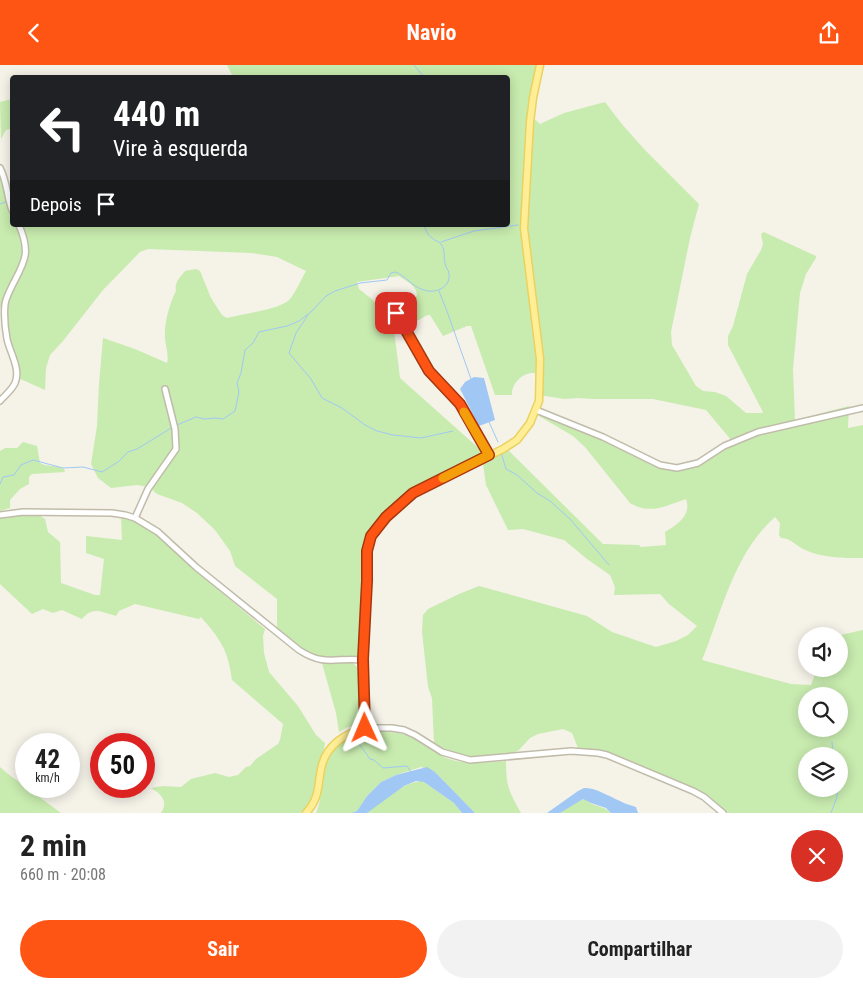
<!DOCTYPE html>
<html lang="pt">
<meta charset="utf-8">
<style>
body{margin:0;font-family:"Roboto Condensed",sans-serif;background:#f2f2f2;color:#222;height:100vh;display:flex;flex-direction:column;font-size:19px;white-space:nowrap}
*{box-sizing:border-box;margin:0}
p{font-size:16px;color:#767676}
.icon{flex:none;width:28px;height:28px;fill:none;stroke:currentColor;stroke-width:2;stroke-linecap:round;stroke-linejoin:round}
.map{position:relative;height:748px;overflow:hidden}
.drawer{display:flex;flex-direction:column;background:#fff;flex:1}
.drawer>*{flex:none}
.top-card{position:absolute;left:10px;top:10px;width:500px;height:152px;border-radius:5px;box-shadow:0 2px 12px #0003;background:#202124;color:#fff;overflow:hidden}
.buttons{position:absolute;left:798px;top:562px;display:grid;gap:10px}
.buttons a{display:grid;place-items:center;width:50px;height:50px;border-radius:50%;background:#fff;box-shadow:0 2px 12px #0003;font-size:25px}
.speed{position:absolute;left:15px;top:668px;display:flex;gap:10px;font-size:25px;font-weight:700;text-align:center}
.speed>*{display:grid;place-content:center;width:65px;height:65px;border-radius:50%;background:#fff;box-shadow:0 2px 12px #0003;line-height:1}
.speed small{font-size:12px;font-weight:400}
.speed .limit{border:8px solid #d22;background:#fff;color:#111}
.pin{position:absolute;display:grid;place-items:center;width:42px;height:42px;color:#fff;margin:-21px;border-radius:10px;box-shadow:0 2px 8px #0006}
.me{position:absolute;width:55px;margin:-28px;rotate:359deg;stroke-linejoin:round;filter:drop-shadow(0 0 4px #0008)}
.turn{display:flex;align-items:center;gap:18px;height:105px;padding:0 20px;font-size:22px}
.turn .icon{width:65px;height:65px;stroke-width:2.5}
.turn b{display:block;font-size:35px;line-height:42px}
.then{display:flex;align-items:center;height:48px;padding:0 20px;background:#0003;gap:10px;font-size:19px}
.round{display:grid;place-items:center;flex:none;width:52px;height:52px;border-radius:26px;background:#f2f2f2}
.summary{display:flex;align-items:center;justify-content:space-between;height:85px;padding:0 20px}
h1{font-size:30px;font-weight:700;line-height:38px}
.cta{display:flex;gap:10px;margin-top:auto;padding:10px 20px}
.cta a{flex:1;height:58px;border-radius:30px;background:#ff5514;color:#fff;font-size:20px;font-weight:700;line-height:58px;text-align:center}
.cta a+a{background:#f2f2f2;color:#222}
header{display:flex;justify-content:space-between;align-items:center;height:65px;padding:0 20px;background:#ff5514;color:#fff;font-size:22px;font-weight:700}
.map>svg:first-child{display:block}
.green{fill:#c8ebaf;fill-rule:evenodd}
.water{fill:#a1c8f4}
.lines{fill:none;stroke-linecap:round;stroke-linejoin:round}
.stream{stroke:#a1c8f4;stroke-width:1}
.minor-casing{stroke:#c1bcaa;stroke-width:8}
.major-casing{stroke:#ead260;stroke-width:9}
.minor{stroke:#fff;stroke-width:5}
.major{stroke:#ffee96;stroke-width:6}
.route-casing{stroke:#a6370d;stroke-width:12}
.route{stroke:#ff5514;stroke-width:9}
.slow{stroke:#f59e0b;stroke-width:9}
</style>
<header><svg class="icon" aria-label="back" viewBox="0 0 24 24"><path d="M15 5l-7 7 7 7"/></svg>Navio<svg class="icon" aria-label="share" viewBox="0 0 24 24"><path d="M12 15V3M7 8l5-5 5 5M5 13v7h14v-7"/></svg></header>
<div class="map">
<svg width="863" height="748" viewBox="0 0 863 748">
<rect width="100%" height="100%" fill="#f5f2e8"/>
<g class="green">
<path d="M227,0H538L532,52L540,59L564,48L605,37L621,58L644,84L699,139L690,173L671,267L672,280L696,321L703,326L715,327L726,331L746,348H762L763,347L728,280V271L733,261L747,209L761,185L763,179L761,169L764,167L768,169L816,191V193L806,209L800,228L793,304L795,355L849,341L848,363L863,360V493C842,493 824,493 805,485C796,481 791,473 781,473L779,470L780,458L775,452C734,488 722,546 702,595L791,619L811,620L817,604H839L840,570L863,565V748H728L705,729L677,716L626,694L589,684L578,683L572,668L563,664L538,669L530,673L519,685L511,689L472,692L450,687L434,678L432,633L428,622L422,567L423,550L428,544L459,529L479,521L587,551L612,567L656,582L676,576L688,570L697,561L669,539L660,529L614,530L615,522L610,510L587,494L564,475L523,464L508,465L486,420L483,399L508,385L603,479L639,480L641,482L666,480L665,467C677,460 692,450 686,434C665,441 650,450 630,438L585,382L573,371L539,351V349L587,366L659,401L688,402L732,376L706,345L653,334H594L578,333L564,334L539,330V309C526,304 511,317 512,330H495L471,261H467L443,271L430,250C424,250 421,255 415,256C398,256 413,235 417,230C417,221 406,216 399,211L357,217L359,224L373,235L394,265L400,313L483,387V388L449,406L447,412L405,434L372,471L368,488L360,594C349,587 336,594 325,592C306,589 291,575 277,564V534L235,501L230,486L215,465L197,448L182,438L157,429L149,422L137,420L111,423L98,413L91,399L97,361L99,319L103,273L135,284L167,298C169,291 166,282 165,274C164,258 169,240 176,226C174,218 180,212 185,206L196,204L200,206L211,233L222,250L227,253C244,248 274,246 288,236C294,231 302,213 306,206L277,192L252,188L148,184L140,187L103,225L63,276L50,290L46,303L45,325L16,312L0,241V102L12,147V160L20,161L508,160V12H233ZM806,631H839V664H806ZM806,691H839V724H806Z"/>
<path d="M12,34V66L10,64L6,65L1,74L0,37Z"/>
<path d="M23,377L37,381L40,398C48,403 56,399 64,404L65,407L32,409L29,412V419L20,424L10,435V443L0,446V386L5,383H17Z"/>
<path d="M36,448L45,454L48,467L60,477L61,518L95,530H100L104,494L86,488V471L122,475L121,450C155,462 176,490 203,512C224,530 245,547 265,564L263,571L264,588L269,607L298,641L316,670L325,678L316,726L303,746L301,748H161C169,736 161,729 151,723L163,721L181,722L191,714L215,708L229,712L238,710L246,702L250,701L256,694L278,679L280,675L283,659L232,615C228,585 221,575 201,552L199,554L135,539L119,546L116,551C101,547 93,541 82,554L62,545L53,548L43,544L32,549L0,519V450Z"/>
<path d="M352,597L358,603L361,647L359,660L348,662L339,667L336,648L322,598Z"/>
<path d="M363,665C378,668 394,665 409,671C419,674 426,682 435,687C458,702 481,698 506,696C506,722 509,726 521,748H475L435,707L421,702L396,710L381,717L367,731L357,746L351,748H316C326,726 318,691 341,676C348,672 356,669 363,665Z"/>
<path d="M0,702L8,709L61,748H0Z"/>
<path d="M420,716L424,717L454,738L462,748H367C383,735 399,720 420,716Z"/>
<path d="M580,734C586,734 587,736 592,739C599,742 605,742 611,748H560Z"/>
</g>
<g class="water">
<path d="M474,312L484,313L495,355L479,361L460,324L465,317Z"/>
<path d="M427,702L435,707L475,748H462L454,738L424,717L416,716L404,721L367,748H351L357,746L367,731L381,717L396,710Z"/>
<path d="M584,723C597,723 608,731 620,736C625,739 631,740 636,742L638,748H611L606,743L591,738L583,734L560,748H547L578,726Z"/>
</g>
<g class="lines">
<g class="stream">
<path d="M414,0L424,12"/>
<path d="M0,139L6,137"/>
<path d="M441,177L474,166L518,160"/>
<path d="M439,226L448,249L471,314"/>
<path d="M308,250L296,268L289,288L311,314L322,333L342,343L365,360L377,366L393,370L421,373L453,366"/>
<path d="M489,357L498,377"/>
<path d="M177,360L196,352L204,354L215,353L223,354L235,346L239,327L237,318L241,308L245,285L253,278L259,267L287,261L299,256L312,246L326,231L335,226L360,218L387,215L391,208L395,207C404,209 412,222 424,225C434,229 451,223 449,209C449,205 445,202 445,198C443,192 446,186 441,179C439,176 435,176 432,173C427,170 426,165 424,160"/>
<path d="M501,387L506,404L517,410L537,428L550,436L570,454L609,500"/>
<path d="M0,419L3,412L14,410L21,400L33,395L63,403L83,402L102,407L118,397L128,387L137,384L173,362"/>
<path d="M355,673L370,694L374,695L383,703L407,701L411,707"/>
<path d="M832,677L833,691"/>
<path d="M831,748L837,732V724"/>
</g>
<g class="minor-casing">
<g id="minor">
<path d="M0,103C7,116 7,132 12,145"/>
<path d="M396,248L429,306L460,339L489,390"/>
<path d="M0,336C5,330 12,325 15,318C21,304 10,288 7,274C5,263 4,249 5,239C6,233 9,227 12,221C25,196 31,188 19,160"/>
<path d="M536,345L603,372L660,400L677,403L698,398L724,381L758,367L863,343"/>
<path d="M0,450L23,447L112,448L125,450L135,453L158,467L196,502L299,585C325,602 336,592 363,595"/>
<path d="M135,453L148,424L176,384L175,364L165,324"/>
<path d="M365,663H392L404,665L415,670L442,687L470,695L571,686L598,688L607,690L693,726L704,732L723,748"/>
</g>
</g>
<g class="major-casing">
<path id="major" d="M306,748C321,732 317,719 322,700C327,680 346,668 365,663L363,593L367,517V486L371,471L386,452L413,428L503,384L517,375L530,358L539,336L540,294L524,163L530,57L533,33L540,0"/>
</g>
<use href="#minor" class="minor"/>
<use href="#major" class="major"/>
</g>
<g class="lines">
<g class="route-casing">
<path id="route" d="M365,663L363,594L367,516V486L371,471L386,452L413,428L489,390L460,339L429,306L396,248"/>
</g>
<use href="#route" class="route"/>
<path class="slow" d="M443,413L489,390L464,347"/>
</g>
</svg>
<div class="buttons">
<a><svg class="icon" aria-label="sound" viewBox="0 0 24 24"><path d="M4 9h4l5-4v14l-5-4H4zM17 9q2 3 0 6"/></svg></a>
<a><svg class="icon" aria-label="search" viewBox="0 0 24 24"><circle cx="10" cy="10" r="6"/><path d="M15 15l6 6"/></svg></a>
<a><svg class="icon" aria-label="layers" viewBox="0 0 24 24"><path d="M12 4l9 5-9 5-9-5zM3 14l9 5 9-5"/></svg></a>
</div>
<div class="speed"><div>42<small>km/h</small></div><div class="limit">50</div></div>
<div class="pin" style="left:396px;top:248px;background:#d93025"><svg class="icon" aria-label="arrive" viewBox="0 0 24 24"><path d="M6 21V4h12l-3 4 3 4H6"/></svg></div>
<svg class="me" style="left:365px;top:663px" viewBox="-20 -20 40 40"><path d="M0-17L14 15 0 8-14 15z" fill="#ff5514" stroke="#fff" stroke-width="4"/></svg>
<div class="top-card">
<div class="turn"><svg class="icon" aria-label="left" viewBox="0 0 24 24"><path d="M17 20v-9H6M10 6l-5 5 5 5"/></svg><div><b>440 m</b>Vire à esquerda</div></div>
<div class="then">Depois<svg class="icon" aria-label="arrive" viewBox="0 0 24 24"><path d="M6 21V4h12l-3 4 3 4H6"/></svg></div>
</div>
</div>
<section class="drawer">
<div class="summary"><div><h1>2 min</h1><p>660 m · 20:08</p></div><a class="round" style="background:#d93025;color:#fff"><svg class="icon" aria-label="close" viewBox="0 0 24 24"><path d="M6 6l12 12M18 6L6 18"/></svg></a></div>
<div class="cta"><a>Sair</a><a>Compartilhar</a></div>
</section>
